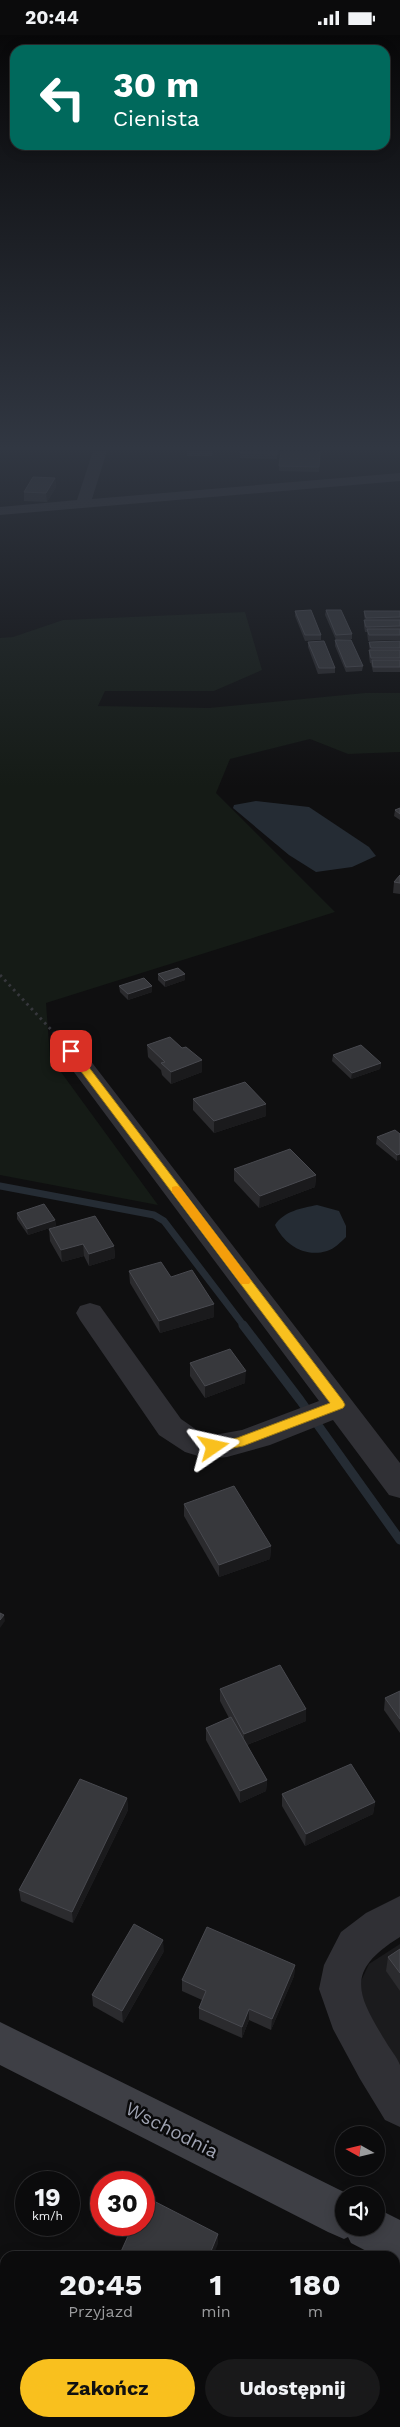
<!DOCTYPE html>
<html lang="pl">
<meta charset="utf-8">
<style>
body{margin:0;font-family:"Work Sans",sans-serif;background:#19191a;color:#f1f3f6;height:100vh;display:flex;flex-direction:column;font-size:19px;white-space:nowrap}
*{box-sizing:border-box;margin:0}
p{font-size:16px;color:#9a9b9d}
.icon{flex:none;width:28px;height:28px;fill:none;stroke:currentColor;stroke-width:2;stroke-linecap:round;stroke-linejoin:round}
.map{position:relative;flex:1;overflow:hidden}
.panel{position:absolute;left:0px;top:2216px;width:400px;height:176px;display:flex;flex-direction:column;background:#0b0b0c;border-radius:15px 15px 0 0;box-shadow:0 2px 12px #0003,0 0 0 1px #2b2b2d}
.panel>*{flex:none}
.guide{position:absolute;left:10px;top:10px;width:380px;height:105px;border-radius:15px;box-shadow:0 2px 12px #0003,0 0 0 1px #2b2b2d;background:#00695c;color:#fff;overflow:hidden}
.needle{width:32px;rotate:278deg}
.controls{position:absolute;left:335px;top:2091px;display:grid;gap:10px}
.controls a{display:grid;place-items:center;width:50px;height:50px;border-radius:50%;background:#0b0b0c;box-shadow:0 2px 12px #0003,0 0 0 1px #2b2b2d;font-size:25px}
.speed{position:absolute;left:15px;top:2136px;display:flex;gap:10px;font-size:25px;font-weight:700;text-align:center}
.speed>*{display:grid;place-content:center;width:65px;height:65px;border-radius:50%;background:#0b0b0c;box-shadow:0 2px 12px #0003,0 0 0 1px #2b2b2d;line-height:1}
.speed small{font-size:12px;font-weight:400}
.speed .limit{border:8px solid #d22;background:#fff;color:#111}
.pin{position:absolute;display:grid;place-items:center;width:42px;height:42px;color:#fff;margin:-21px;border-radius:10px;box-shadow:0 2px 8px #0006}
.me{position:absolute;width:55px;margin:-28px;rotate:79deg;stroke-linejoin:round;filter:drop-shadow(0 0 4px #0008)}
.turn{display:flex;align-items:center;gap:18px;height:105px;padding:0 20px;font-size:22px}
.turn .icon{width:65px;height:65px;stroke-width:2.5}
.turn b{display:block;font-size:35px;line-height:42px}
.eta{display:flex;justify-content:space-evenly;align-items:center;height:85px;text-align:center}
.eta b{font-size:30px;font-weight:700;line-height:35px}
.cta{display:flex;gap:10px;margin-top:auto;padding:10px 20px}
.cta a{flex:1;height:58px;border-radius:30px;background:#f9c01e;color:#111;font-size:20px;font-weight:700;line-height:58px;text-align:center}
.cta a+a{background:#19191a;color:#f1f3f6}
.status{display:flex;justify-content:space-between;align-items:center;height:35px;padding:0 25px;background:#0b0b0c;direction:ltr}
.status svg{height:14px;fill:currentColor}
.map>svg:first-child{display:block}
.built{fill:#1b1b1d}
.green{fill:#151b16}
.water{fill:#252c34}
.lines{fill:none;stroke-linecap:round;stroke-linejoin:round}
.stream-far1{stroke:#252c34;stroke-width:7}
.stream{stroke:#252c34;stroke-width:9}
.path{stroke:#36373c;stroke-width:3;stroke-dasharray:2.5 4;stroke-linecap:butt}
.street{fill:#303035;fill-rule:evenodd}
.secondary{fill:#3e3f45;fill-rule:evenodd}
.wall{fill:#2b2b2e}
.shaded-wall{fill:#1a1a1c}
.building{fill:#37383c;stroke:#48494f}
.route{fill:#f9c01e;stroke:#a27d14}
.slow{fill:#f59e0b}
.labels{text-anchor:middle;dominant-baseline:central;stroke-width:5;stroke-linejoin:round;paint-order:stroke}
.near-street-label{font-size:19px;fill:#9fa3b2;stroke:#0a0a0b}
</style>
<div class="status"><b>20:44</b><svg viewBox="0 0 49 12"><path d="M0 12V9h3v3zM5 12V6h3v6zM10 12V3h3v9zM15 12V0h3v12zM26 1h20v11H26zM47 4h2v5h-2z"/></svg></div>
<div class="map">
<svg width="400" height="2392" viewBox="0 0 400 2392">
<rect width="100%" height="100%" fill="#0f0f10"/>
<path class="built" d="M400,1909V2031L358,1964L361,1946L369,1929Z"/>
<path class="green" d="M245,577L262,635L214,656H105L98,671L209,673L365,658H400V717L348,719L310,704L230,724L216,758L335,877L46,968L50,1022L158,1170L0,1140V603L13,602L63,585Z"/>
<g class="water">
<path d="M256,766L309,772L369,812L376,821L352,832L316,837L289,820L233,773L234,770Z"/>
<path d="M317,1170L339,1176L346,1191V1202C341,1207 334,1214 327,1216C304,1223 284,1209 275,1190C284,1176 302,1173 317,1170Z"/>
</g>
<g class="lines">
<path class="stream-far1" d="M0,1151L154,1180L164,1186L244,1291"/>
<path class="stream" d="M243,1290L300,1365L400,1505"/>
<path class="path" d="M0,940L57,1001"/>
<g class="street">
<path d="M93,416H107L92,464L400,438V446L0,480V472L77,465Z"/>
<path d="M71,1010L80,1012L400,1428V1463L389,1460L333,1385L270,1410L227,1422L208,1424L185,1417L159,1400L80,1285L76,1278L80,1271L90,1268L100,1271L181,1384L204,1400H214L242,1395L319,1366L59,1017L62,1012Z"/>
<path d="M400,1861V1902C345,1936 356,1958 386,2007C390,2014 397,2022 400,2030C400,2041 400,2077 400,2092L385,2085L360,2044L333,1994L319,1954L324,1930L341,1897L366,1878Z"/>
</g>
<path class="secondary" d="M0,1987L350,2160H344V2192H376V2173L400,2185V2232L395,2230V2221H376L351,2208L348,2202L344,2204L328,2197L0,2030Z"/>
</g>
<g class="wall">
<path d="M187,416H213L212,421H187Z"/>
<path d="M240,416H277V424L240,423Z"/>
<path d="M320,416L319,437L279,436V431Z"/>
<path d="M55,443L56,452L47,467L24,466V457Z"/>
<path d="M326,575L352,599V604L336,605L325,580Z"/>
<path d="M295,576L321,600V605L305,606L295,581Z"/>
<path d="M364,576H400V605L368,606L367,597H365L364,591V585H365L364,581Z"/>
<path d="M335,605L363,631L362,636L346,637L335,611Z"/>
<path d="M400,606V637H373L371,628H370L369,621V615H370L369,612V607Z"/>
<path d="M308,607L335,633V638L318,639L308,612Z"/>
<path d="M400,773V785L394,781L395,775Z"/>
<path d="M400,840V859L393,858L394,847Z"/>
<path d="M158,939H185V945L165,952L158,945Z"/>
<path d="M119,951H152V957L128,965L120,957Z"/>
<path d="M147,1010L182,1013L202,1025V1037L171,1049L162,1040L161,1035L148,1022Z"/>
<path d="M333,1020L381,1028L380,1034L351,1044L332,1026Z"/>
<path d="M193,1064L266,1069V1081L214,1098L193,1075Z"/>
<path d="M400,1099L397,1126L376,1109L377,1102Z"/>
<path d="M234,1134L316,1140L315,1152L259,1173L234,1146Z"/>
<path d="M17,1178L55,1185L56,1191L28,1200L17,1184Z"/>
<path d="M49,1194L114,1211L115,1223L89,1231L84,1221L62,1227L50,1206Z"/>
<path d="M129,1236L171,1242L214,1269V1282L160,1298L130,1248Z"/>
<path d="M190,1328L245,1348L205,1363L190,1341Z"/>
<path d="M184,1469L271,1511L270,1524L219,1542L184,1481Z"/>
<path d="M220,1654L306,1686L247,1710L267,1745L266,1756L240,1768L206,1705V1693L229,1683L220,1666Z"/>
<path d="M400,1656V1698L384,1675L385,1663Z"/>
<path d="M282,1759L375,1767L373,1779L305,1811L282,1771Z"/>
<path d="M127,1763L128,1775L73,1888L21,1866L19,1855Z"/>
<path d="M400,1914V1956L386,1936L388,1922Z"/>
<path d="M164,1916L123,1988L93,1971L92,1960Z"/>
<path d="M295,1930L294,1941L271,1995L249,1985L242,2003L199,1984V1973L202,1965L182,1956V1945Z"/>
<path d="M322,2388H339L337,2392H330Z"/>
</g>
<g class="shaded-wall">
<path d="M55,443L56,452L47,467L46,458Z"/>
<path d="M185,939V945L165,952V946Z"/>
<path d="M152,951V957L128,965V959Z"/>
<path d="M202,1025V1037L171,1049V1037Z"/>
<path d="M381,1028L380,1034L351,1044L352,1038Z"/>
<path d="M266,1069V1081L214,1098V1086Z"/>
<path d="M400,1119V1125L397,1126V1120Z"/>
<path d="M316,1140L315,1152L259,1173L260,1161Z"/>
<path d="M55,1185L56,1191L28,1200L27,1194Z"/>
<path d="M83,1209L84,1221L62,1227L61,1215Z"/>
<path d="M114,1211L115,1223L89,1231V1219Z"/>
<path d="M214,1269V1282L160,1298L159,1286Z"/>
<path d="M246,1336L245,1348L205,1363V1351Z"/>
<path d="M271,1511L270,1524L219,1542V1530Z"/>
<path d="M4,1580L5,1586L0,1593V1585Z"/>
<path d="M306,1674V1686L244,1711V1699Z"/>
<path d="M267,1745L266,1756L240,1768V1756Z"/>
<path d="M127,1763L128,1775L73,1888L72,1877Z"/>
<path d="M375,1767L373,1779L305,1811L306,1799Z"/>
<path d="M163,1905L164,1916L123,1988L122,1976Z"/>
<path d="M295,1930L294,1941L271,1995L272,1984Z"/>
<path d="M249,1974V1985L242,2003V1992Z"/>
<path d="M218,2199V2209L213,2221H209Z"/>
</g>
<g class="building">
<path d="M240,416H277V419L240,418Z"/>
<path d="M281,416H320L319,432L279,431Z"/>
<path d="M33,442L55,443L46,458L24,457Z"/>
<path d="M311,575L321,600H305L295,576Z"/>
<path d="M326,575H341L352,599L336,600Z"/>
<path d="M364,576H400V582L366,583Z"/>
<path d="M364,585H400V591L366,592Z"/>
<path d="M367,594H400V600H369Z"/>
<path d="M335,605H351L363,631L346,632Z"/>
<path d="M324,606L335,633H319L308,607Z"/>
<path d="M400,606V613H371L369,607Z"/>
<path d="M369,615H400V623H371Z"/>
<path d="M372,625H400V632H373Z"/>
<path d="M400,773V779L395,775Z"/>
<path d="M400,840V848L394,847Z"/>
<path d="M178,933L185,939L165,946L158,939Z"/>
<path d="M144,943L152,951L128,959L119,951Z"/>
<path d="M170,1002L182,1013L186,1012L202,1025L171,1037L161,1028L165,1027L147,1010Z"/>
<path d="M361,1010L381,1028L352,1038L333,1020Z"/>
<path d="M245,1047L266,1069L214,1086L193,1064Z"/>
<path d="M395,1095L400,1099V1119L397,1120L377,1102Z"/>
<path d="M290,1114L316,1140L260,1161L234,1134Z"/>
<path d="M44,1169L55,1185L27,1194L17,1178Z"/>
<path d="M95,1181L114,1211L89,1219L83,1209L61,1215L49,1194Z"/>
<path d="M161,1227L171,1242L192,1235L214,1269L159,1286L129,1236Z"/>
<path d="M230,1314L246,1336L205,1351L190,1328Z"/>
<path d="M234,1451L271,1511L219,1530L184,1469Z"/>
<path d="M0,1578L4,1580L0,1585Z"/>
<path d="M280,1630L306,1674L244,1699L220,1654Z"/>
<path d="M400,1656V1684L385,1663Z"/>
<path d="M231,1682L267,1745L240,1756L206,1693Z"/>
<path d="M351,1729L375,1767L306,1799L282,1759Z"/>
<path d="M80,1744L127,1763L72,1877L19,1855Z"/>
<path d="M134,1889L163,1905L122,1976L92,1960Z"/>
<path d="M207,1892L295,1930L272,1984L249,1974L242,1992L199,1973L206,1956L182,1945Z"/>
<path d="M400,1914V1938L388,1922Z"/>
<path d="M146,2162L218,2199L209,2221H119L133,2190H144V2166Z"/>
</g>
<linearGradient id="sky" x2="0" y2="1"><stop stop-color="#080809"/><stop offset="0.55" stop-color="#313742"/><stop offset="1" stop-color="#313742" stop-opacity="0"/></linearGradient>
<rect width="400" height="751" fill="url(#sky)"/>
<path class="route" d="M71,1013L75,1014L343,1366L345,1370L343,1373L243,1411L214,1417L209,1415L207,1412L209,1409L237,1403L330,1368L68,1019V1014Z"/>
<path class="slow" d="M176,1151L180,1152L249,1243L251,1246L249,1249H241L172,1157V1152Z"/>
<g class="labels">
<g class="near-street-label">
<text transform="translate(172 2095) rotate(27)">Wschodnia</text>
</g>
</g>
</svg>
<div class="controls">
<a><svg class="needle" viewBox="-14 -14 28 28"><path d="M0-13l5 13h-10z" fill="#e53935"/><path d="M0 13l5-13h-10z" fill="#9a9b9d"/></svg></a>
<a><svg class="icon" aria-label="sound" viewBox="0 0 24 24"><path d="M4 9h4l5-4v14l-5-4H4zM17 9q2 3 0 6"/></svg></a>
</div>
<div class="speed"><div>19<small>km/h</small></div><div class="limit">30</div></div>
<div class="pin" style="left:71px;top:1016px;background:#d93025"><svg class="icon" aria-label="arrive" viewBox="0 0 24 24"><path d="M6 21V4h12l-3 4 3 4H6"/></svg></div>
<svg class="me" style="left:214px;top:1412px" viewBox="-20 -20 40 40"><path d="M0-17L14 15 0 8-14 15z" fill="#f9c01e" stroke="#fff" stroke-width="4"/></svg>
<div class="guide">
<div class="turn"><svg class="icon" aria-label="left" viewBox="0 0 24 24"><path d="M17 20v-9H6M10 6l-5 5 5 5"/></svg><div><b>30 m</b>Cienista</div></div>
</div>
<section class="panel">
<div class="eta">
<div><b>20:45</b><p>Przyjazd</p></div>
<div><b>1</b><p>min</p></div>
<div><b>180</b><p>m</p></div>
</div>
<div class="cta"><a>Zakończ</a><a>Udostępnij</a></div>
</section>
</div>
